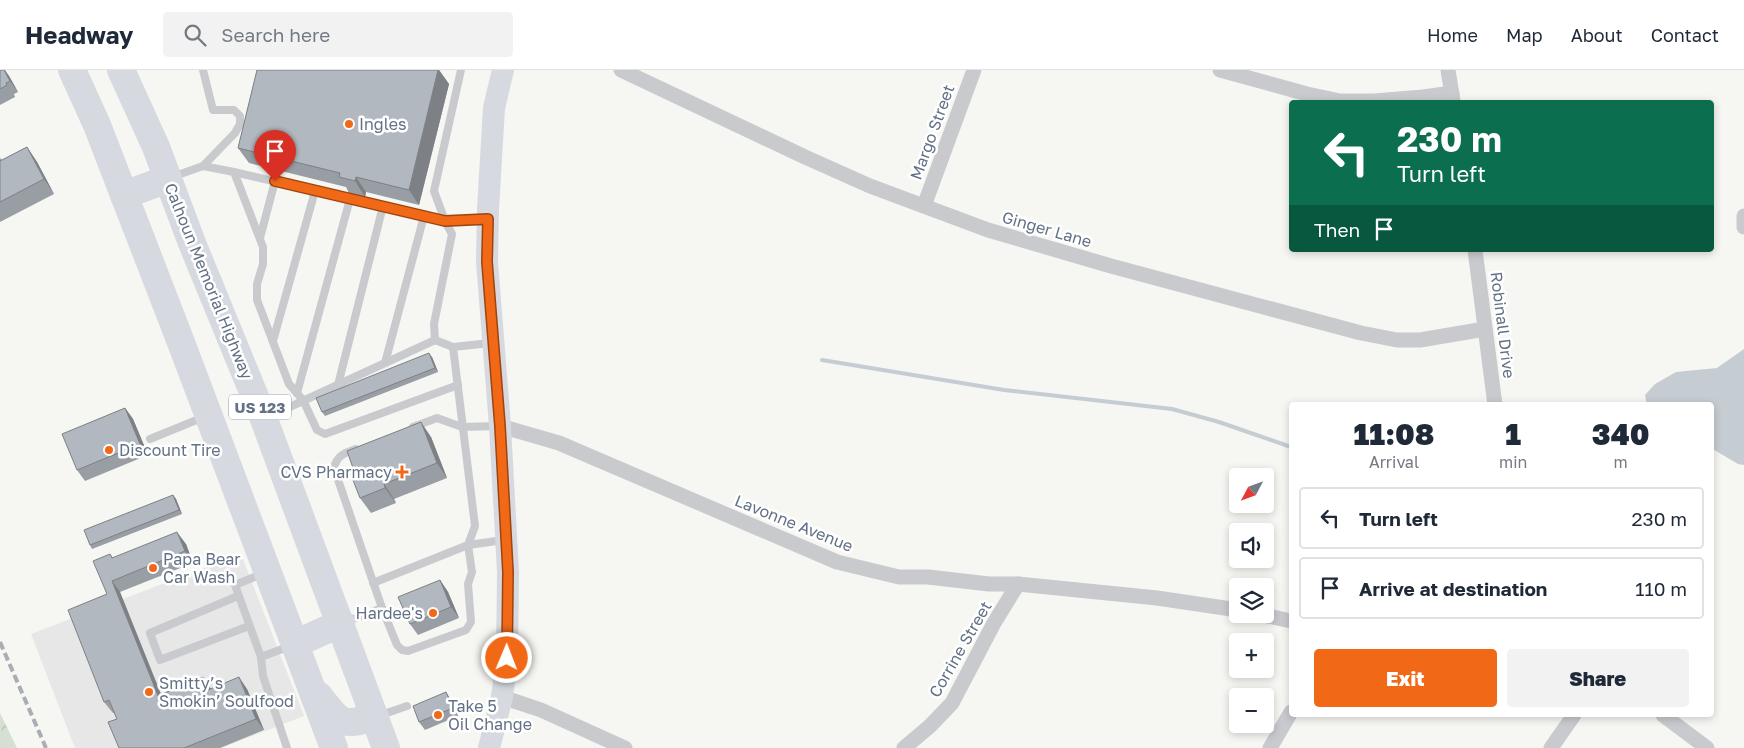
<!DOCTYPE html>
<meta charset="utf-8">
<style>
body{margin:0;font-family:"Golos Text",sans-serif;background:#f2f2f3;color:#1f2937;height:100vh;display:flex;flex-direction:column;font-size:19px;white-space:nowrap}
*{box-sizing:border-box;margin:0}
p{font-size:16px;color:#747a83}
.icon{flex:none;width:28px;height:28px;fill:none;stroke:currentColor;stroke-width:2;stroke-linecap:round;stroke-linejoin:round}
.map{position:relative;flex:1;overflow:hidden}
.sheet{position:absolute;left:1289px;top:332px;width:425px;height:315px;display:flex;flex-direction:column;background:#fff;border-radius:5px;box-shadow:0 2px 8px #0003}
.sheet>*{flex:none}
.guide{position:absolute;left:1289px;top:30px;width:425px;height:152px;border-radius:5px;box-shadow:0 2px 8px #0003;background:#0b6e4f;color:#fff;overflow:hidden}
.needle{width:32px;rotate:229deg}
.controls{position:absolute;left:1229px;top:398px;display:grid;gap:10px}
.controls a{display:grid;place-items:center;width:45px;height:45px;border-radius:5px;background:#fff;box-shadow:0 2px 8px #0003;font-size:25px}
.pin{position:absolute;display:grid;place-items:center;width:42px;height:42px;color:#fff;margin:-51px -21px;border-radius:50% 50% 50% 0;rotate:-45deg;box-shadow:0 0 5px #0007}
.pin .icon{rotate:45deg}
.me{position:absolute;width:55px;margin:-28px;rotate:1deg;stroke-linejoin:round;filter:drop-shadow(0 0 4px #0008)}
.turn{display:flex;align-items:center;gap:18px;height:105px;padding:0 25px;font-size:22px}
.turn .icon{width:65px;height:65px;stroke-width:2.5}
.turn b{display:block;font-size:35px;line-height:42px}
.then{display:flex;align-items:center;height:48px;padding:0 25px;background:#0003;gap:10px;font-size:19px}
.eta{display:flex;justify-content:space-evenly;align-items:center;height:85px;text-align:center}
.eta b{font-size:30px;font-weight:800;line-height:35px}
.primary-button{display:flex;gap:10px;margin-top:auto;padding:10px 25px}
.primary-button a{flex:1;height:58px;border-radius:5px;background:#f16917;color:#fff;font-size:20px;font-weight:800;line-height:58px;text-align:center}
.primary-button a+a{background:#f2f2f3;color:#1f2937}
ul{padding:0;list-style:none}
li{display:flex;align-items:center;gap:15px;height:62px;margin:0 10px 8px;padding:0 15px;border:2px solid #e0e1e3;border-radius:5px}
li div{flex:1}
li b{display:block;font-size:19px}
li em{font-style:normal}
header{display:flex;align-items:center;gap:30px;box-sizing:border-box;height:70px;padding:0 25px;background:#fff;border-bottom:1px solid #e0e1e3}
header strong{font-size:24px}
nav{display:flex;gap:28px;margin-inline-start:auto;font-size:18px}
.search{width:350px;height:45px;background:#f2f2f3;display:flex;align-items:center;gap:12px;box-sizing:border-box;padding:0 18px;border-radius:5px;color:#747a83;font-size:19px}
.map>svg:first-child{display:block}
.built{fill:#e6e7e6}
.forest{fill:url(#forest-crowns)}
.water{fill:#c5cdd3}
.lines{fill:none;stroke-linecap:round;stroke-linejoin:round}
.stream{stroke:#c5cdd3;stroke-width:4}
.lane{stroke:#c8cace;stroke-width:8}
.street{stroke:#c8cace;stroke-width:15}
.secondary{stroke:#d6d9df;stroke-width:22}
.highway{stroke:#d6d9df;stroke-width:28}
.rail{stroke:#a9adb4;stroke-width:4;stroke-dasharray:8 4;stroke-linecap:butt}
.wall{fill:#999ea4}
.shaded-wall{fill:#7d8186}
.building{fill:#b2b8bf;stroke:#7d8186}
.route-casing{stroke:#9d440f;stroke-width:12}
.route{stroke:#f16917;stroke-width:9}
.poi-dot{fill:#f16917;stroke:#fff;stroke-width:2}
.labels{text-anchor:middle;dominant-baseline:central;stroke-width:5;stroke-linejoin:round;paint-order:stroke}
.shield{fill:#fff;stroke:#929caa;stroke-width:1}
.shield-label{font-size:15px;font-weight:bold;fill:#637186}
.poi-label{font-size:16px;fill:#637186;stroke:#fff;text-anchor:start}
.street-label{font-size:16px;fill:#637186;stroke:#fff}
</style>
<header>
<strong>Headway</strong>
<div class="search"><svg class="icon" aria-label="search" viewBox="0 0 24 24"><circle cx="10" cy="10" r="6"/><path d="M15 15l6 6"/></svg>Search here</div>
<nav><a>Home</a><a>Map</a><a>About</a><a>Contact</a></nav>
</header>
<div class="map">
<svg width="1744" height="678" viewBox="0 0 1744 678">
<defs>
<pattern id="forest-crowns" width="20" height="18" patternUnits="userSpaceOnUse" patternTransform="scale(1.25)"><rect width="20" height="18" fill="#d6dfd3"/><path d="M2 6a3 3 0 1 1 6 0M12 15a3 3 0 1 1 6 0" fill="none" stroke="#b1b9b1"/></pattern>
</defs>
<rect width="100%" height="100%" fill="#f6f6f2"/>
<path class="built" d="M241,484L304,646L221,678H75L31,564Z"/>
<path class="forest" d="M0,643L17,678H0Z"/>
<path class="water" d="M1744,279V395L1738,394L1711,378V335H1647L1645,325L1655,314L1676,302L1717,298Z"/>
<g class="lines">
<path class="stream" d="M822,290L1004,320L1172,339L1219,352L1291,377"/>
<g class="lane">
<path d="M203,96L234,102L263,177V194L257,214V230L289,314L303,330L317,360L325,364L458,315"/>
<path d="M234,102L445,151L486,149"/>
<path d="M172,107L203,96L235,63L240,54V46L234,40H213L203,0"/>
<path d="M260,168L275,111"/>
<path d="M273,271L315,121"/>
<path d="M453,277L490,273"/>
<path d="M385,293L424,146"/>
<path d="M338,315L383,136"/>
<path d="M297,323L350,129"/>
<path d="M268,347L435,270"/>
<path d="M413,357L437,348L462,357L498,356"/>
<path d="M150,369L204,347"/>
<path d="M356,379C345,383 337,385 334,398L382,538L397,575L402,580L408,581L466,560L471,552L468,514L472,502L468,475L475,456L453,277L435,270L434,254L452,164L445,151L434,121L461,0"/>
<path d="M373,513L468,475L504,470"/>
<path d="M238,526L150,563L160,590L249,556"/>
<path d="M345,552L382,538"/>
<path d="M261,587L235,515L264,503"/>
<path d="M378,646L407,636"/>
<path d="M287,678L263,606L261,587L290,576"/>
</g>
<g class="street">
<path d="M621,0L805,87L870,116L988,160L1111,196L1361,263L1397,270H1420L1485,259"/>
<path d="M1220,0L1307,24L1340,31H1374L1423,27L1452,23"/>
<path d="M1448,0L1453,31"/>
<path d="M924,136L974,0"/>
<path d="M1744,146V157"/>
<path d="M1475,180L1495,335"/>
<path d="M500,356L559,373L837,492L899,507H928L989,514H1018L1157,528L1238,540"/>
<path d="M1259,544L1291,551"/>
<path d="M502,627L541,640L625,678"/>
<path d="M1663,645L1707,678"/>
<path d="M904,678L930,656L952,633L994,553L1018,514"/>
<path d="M1270,678L1291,642"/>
<path d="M1551,678L1574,645"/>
</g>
<path class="secondary" d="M489,678L502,627L507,588L508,502L500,356L487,192L488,139L494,38L503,0"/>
<g class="highway">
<path d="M72,0L97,55L182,275L334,678"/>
<path d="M121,0L156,77L192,173L262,344L386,678"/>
<path d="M124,125L168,109"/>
<path d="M295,574L341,553"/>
<path d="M319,626C341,653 340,657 375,647"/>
</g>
<path class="rail" d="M0,572L46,678"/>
</g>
<g class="wall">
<path d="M0,0L9,6L18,22L14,24L15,27L0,35Z"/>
<path d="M257,0H439L449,14L419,135L366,122L365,127L349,123L346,117L249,93L238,78Z"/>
<path d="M27,77L37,92L54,124L0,152V88L2,90Z"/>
<path d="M432,287L438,302L325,346L322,342Z"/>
<path d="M125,338L133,349L148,385L85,411L77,400Z"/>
<path d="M431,367L447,408L394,429L396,433L371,443L360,428Z"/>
<path d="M173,425L176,429L182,444L92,479L90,475Z"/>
<path d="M186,474L193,493L120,522L161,624L203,607L211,619H247L264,660L220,678H119L117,649L114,643H113L104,632L107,524L110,484L113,488Z"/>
<path d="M440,510L448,522L459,548L418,565L410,554Z"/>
<path d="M451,630L458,646L425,660L419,652Z"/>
</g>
<g class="shaded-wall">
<path d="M4,0H5L9,6L18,22L10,11Z"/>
<path d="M438,0H439L449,14L419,135L409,120Z"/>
<path d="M27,77L37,92L54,124L44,109Z"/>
<path d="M356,107L366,122L365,127L355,111Z"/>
<path d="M429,283L432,287L438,302L435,298Z"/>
<path d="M125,338L133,349L148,385L140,374Z"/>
<path d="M421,352L431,367L447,408L437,393Z"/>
<path d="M384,414L394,429L396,433L385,418Z"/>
<path d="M173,425L176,429L182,444L179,440Z"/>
<path d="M177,462L186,474L193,493L185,481Z"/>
<path d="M440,510L448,522L459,548L451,537Z"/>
<path d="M112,511L120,522L166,637L158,626L153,613Z"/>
<path d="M203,607L211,619L208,620Z"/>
<path d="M239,607L247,619L264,660L256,649Z"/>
<path d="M446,622L451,630L458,646L453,638Z"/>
</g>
<g class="building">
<path d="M0,0H4L10,11L6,13L7,15L0,19Z"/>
<path d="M257,0H438L409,120L356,107L355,111L339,107L340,103L238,78Z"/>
<path d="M27,77L44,109L0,132V91Z"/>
<path d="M429,283L435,298L322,342L316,328Z"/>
<path d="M125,338L140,374L77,400L62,364Z"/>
<path d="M421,352L437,393L384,414L385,418L360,428L349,400L353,398L347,381Z"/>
<path d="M173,425L179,440L90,475L84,460Z"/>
<path d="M177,462L185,481L112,511L153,613L158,626L203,607L208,620L239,607L256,649L184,678H119L108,652L117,649L109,630L104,632L68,540L107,524L93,491L110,484L112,488Z"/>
<path d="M440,510L451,537L410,554L398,527Z"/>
<path d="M446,622L453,638L419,652L413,636Z"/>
</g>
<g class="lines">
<g class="route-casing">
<path id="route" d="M275,111L445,151L488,149L487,192L500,356L508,502L507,588"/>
</g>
<use href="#route" class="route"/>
</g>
<g class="poi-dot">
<circle cx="349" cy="54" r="5"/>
<circle cx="109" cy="380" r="5"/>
<path d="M399.5 394.5h5v5h5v5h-5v5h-5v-5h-5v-5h5z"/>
<circle cx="153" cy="498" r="5"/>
<circle cx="433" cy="543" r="5"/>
<circle cx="149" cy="622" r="5"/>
<circle cx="438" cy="645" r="5"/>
</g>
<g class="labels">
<rect class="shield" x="229" y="324.5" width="62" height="25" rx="4"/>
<g class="shield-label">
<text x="260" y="337">US 123</text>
</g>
<g class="poi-label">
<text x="359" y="54">Ingles</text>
<text x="119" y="380">Discount Tire</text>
<text x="392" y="402" text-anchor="end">CVS Pharmacy</text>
<text x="163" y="489">Papa Bear<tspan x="163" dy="18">Car Wash</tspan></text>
<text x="423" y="543" text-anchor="end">Hardee's</text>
<text x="159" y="613">Smitty’s<tspan x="159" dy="18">Smokin’ Soulfood</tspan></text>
<text x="448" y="636">Take 5<tspan x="448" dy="18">Oil Change</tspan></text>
</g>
<g class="street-label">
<text transform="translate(932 62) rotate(-70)">Margo Street</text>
<text transform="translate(1047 159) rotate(16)">Ginger Lane</text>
<text transform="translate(209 211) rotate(68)">Calhoun Memorial Highway</text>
<text transform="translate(1503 255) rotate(83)">Robinall Drive</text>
<text transform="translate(794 453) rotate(22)">Lavonne Avenue</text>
<text transform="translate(960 579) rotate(-60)">Corrine Street</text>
</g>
</g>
</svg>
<div class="controls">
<a><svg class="needle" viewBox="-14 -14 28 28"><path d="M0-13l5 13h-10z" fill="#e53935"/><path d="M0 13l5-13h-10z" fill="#747a83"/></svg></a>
<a><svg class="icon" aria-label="sound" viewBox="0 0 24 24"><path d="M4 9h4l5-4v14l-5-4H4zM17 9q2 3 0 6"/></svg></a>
<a><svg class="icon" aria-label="layers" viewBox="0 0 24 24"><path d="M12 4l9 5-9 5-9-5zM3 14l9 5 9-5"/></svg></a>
<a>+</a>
<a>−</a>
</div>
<div class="pin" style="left:275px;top:111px;background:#d93025"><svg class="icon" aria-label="arrive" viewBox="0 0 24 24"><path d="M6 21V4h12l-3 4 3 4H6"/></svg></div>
<svg class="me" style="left:507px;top:588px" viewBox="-20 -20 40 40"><circle r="17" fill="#f16917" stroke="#fff" stroke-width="3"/><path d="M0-11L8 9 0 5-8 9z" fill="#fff"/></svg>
<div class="guide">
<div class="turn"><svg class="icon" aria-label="left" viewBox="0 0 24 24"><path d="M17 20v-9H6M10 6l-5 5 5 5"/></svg><div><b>230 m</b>Turn left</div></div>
<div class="then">Then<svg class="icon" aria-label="arrive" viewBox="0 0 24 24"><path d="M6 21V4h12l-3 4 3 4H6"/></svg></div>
</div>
<section class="sheet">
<div class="eta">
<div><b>11:08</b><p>Arrival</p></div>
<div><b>1</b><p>min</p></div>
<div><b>340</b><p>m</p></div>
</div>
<ul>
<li><svg class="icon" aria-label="left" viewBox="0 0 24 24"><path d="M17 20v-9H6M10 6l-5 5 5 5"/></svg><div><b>Turn left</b></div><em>230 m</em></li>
<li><svg class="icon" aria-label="arrive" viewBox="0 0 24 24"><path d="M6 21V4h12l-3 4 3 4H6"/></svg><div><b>Arrive at destination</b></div><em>110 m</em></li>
</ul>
<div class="primary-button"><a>Exit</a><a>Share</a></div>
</section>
</div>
